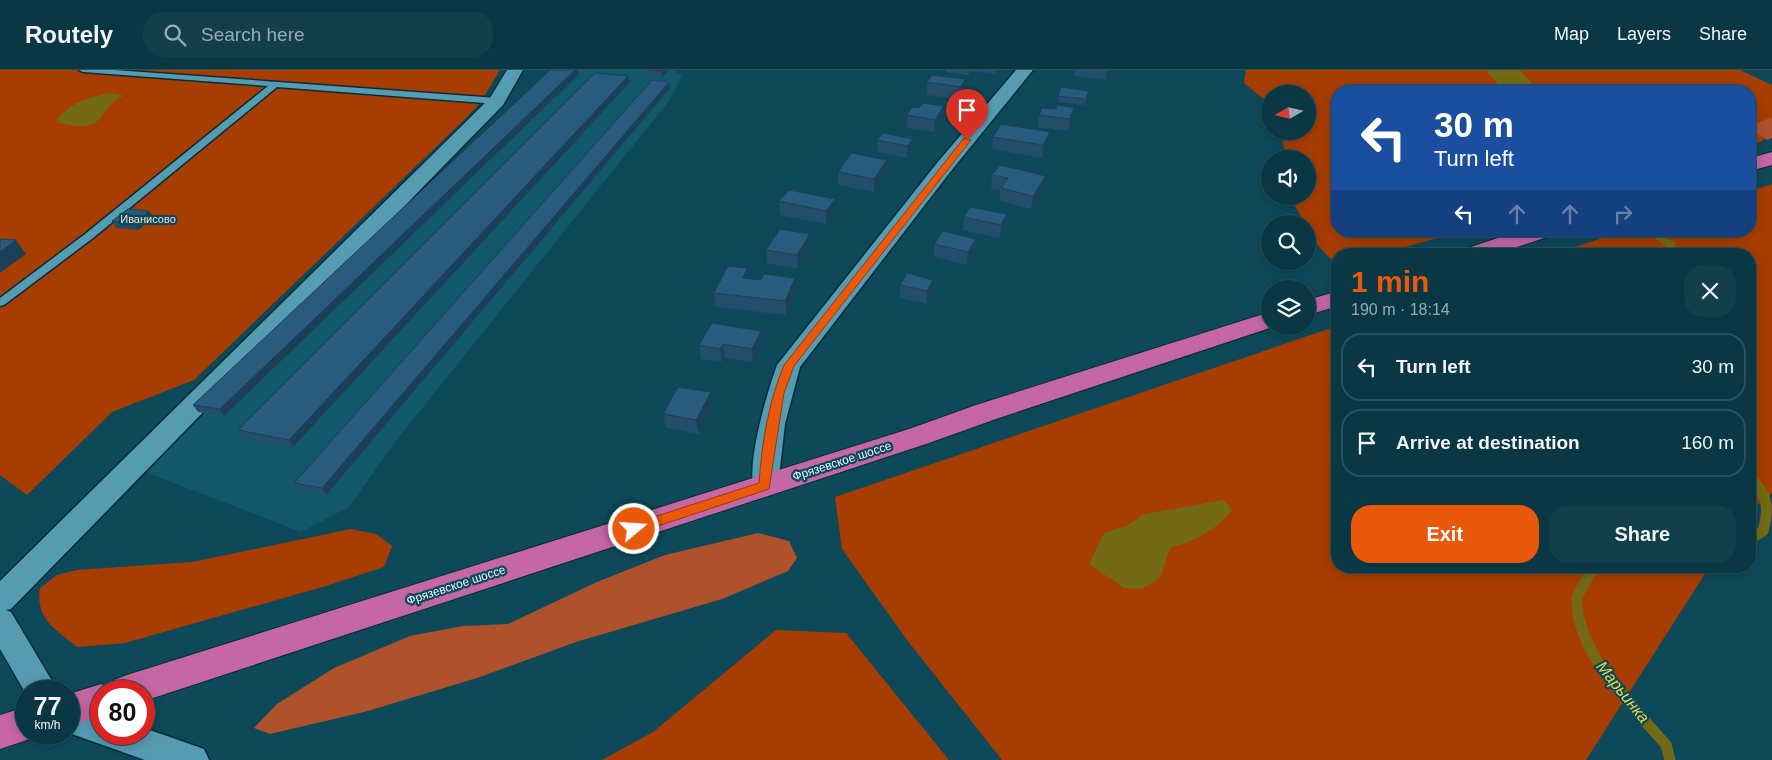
<!DOCTYPE html>
<meta charset="utf-8">
<style>
body{margin:0;font-family:Helvetica,sans-serif;background:#133f4b;color:#f1f3f6;height:100vh;display:flex;flex-direction:column;font-size:19px;white-space:nowrap}
*{box-sizing:border-box;margin:0}
p{font-size:16px;color:#99acb2}
.icon{flex:none;width:28px;height:28px;fill:none;stroke:currentColor;stroke-width:2;stroke-linecap:round;stroke-linejoin:round}
.map{position:relative;flex:1;overflow:hidden}
.drawer{position:absolute;left:1331px;top:178px;width:425px;height:325px;display:flex;flex-direction:column;background:#0a3744;border-radius:20px;box-shadow:0 2px 12px #0003,0 0 0 1px #2a515d}
.drawer>*{flex:none}
.banner{position:absolute;left:1331px;top:15px;width:425px;height:152px;border-radius:20px;box-shadow:0 2px 12px #0003,0 0 0 1px #2a515d;background:#1a4fa0;color:#fff;overflow:hidden}
.needle{width:32px;rotate:261deg}
.buttons{position:absolute;left:1261px;top:15px;display:grid;gap:10px}
.buttons a{display:grid;place-items:center;width:55px;height:55px;border-radius:50%;background:#0a3744;box-shadow:0 2px 12px #0003,0 0 0 1px #2a515d;font-size:25px}
.speed{position:absolute;left:15px;top:610px;display:flex;gap:10px;font-size:25px;font-weight:700;text-align:center}
.speed>*{display:grid;place-content:center;width:65px;height:65px;border-radius:50%;background:#0a3744;box-shadow:0 2px 12px #0003,0 0 0 1px #2a515d;line-height:1}
.speed small{font-size:12px;font-weight:400}
.speed .limit{border:8px solid #d22;background:#fff;color:#111}
.pin{position:absolute;display:grid;place-items:center;width:42px;height:42px;color:#fff;margin:-51px -21px;border-radius:50% 50% 50% 0;rotate:-45deg;box-shadow:0 0 5px #0007}
.pin .icon{rotate:45deg}
.me{position:absolute;width:55px;margin:-28px;rotate:72deg;stroke-linejoin:round;filter:drop-shadow(0 0 4px #0008)}
.turn{display:flex;align-items:center;gap:18px;height:105px;padding:0 20px;font-size:22px}
.turn .icon{width:65px;height:65px;stroke-width:2.5}
.turn b{display:block;font-size:35px;line-height:42px}
.lanes{display:flex;align-items:center;height:48px;padding:0 20px;background:#0003;justify-content:center;gap:25px;direction:ltr}
.lanes .off{opacity:.35}
.round{display:grid;place-items:center;flex:none;width:52px;height:52px;border-radius:20px;background:#133f4b}
.overview{display:flex;align-items:center;justify-content:space-between;height:85px;padding:0 20px}
h1{font-size:30px;font-weight:700;line-height:38px;color:#ea580c}
.action{display:flex;gap:10px;margin-top:auto;padding:10px 20px}
.action a{flex:1;height:58px;border-radius:20px;background:#ea580c;color:#fff;font-size:20px;font-weight:700;line-height:58px;text-align:center}
.action a+a{background:#133f4b;color:#f1f3f6}
ul{padding:0;list-style:none}
li{display:flex;align-items:center;gap:15px;height:68px;margin:0 10px 8px;padding:0 10px;border:2px solid #2a515d;border-radius:20px}
li div{flex:1}
li b{display:block;font-size:19px}
li em{font-style:normal}
header{display:flex;align-items:center;gap:30px;box-sizing:border-box;height:70px;padding:0 25px;background:#0a3744;border-bottom:1px solid #2a515d}
header strong{font-size:24px}
nav{display:flex;gap:28px;margin-inline-start:auto;font-size:18px}
.search{width:350px;height:45px;background:#133f4b;display:flex;align-items:center;gap:12px;box-sizing:border-box;padding:0 18px;border-radius:20px;color:#99acb2;font-size:19px}
.map>svg:first-child{display:block}
.built{fill:#11586a}
.green{fill:#a73d01}
.forest{fill:#af512a}
.water{fill:#746a15}
.lines{fill:none;stroke-linecap:round;stroke-linejoin:round}
.stream-far2{stroke:#746a15;stroke-width:6}
.stream-far1{stroke:#746a15;stroke-width:8}
.stream{stroke:#746a15;stroke-width:11}
.river{fill:#746a15;fill-rule:evenodd}
.lane-casing{stroke:#042d39;stroke-width:3}
.street-casing{stroke:#042d39;stroke-width:3}
.highway-casing{stroke:#042d39;stroke-width:2}
.lane{fill:#559cb3;fill-rule:evenodd}
.street{fill:#559cb3;fill-rule:evenodd}
.highway{fill:#c567a4;fill-rule:evenodd}
.wall{fill:#224e6c}
.shaded-wall{fill:#1c4058}
.building{fill:#285b7e;stroke:#1c4058}
.route{fill:#ea580c;stroke:#983908}
.labels{text-anchor:middle;dominant-baseline:central;stroke-width:4.5;stroke-linejoin:round;paint-order:stroke}
.far-park-label{font-size:11px;fill:#fbdbcf;stroke:#0e495a}
.street-label{font-size:12px;fill:#e9f6fb;stroke:#0e495a}
.near-water-label{font-size:16px;font-style:italic;fill:#ead84a;stroke:#0e495a}
</style>
<header>
<strong>Routely</strong>
<div class="search"><svg class="icon" aria-label="search" viewBox="0 0 24 24"><circle cx="10" cy="10" r="6"/><path d="M15 15l6 6"/></svg>Search here</div>
<nav><a>Map</a><a>Layers</a><a>Share</a></nav>
</header>
<div class="map">
<svg width="1772" height="690" viewBox="0 0 1772 690">
<rect width="100%" height="100%" fill="#0e495a"/>
<path class="built" d="M558,0H673L682,6L669,31L394,373L349,437L301,462L138,399Z"/>
<g class="green">
<path d="M0,0H500L480,33L464,50L194,310L112,342L27,425L0,405Z"/>
<path d="M1246,0H1740L1772,15V59L1761,72L1750,75V21H1338V161H1462L1380,184H1338L1337,195C1327,184 1308,170 1308,154H1305L1293,132L1292,126H1308V89H1286L1281,61H1308V24H1270V34L1244,13Z"/>
<path d="M1772,114V423L1750,441V184H1553L1624,161H1750V121Z"/>
<path d="M1337,256L1338,496H1710L1586,690H1002L907,570L842,479L835,427Z"/>
<path d="M351,459L376,464L392,476L384,497L326,516L125,573L77,577C56,560 35,549 40,518L57,505L77,500L192,492Z"/>
<path d="M776,560L846,563L949,690H602L653,662Z"/>
</g>
<g class="forest">
<path d="M1772,47V68L1767,70L1750,59V56Z"/>
<path d="M758,463L789,471L797,488L788,501L722,529L576,572L480,607L368,641L270,664L254,658L277,634L334,598L410,566L463,556L508,554L597,512L665,485Z"/>
</g>
<g class="water">
<path d="M112,23L122,25V27C111,31 108,37 102,46C92,61 71,56 56,52C67,33 91,26 112,23Z"/>
<path d="M1224,430L1232,440C1214,462 1197,470 1170,478L1160,508L1142,519L1124,518L1089,494L1104,463L1128,455L1144,444Z"/>
</g>
<g class="lines">
<path class="stream-far2" d="M1651,161L1671,176"/>
<path class="stream-far1" d="M1670,174L1674,184"/>
<g class="stream">
<path d="M1750,406C1767,426 1770,436 1763,461L1750,469"/>
<path d="M1595,496C1591,504 1577,522 1577,530C1577,585 1633,636 1666,675L1670,690"/>
</g>
<path class="river" d="M1486,0H1520L1539,21H1504Z"/>
<g class="lane-casing">
<path id="lane" d="M79,0H115L497,28L501,31L497,34L277,17L93,168L4,235L0,236V228L85,164L268,16L83,2Z"/>
</g>
<g class="street-casing">
<g id="street">
<path d="M507,0H523L503,35L11,539L6,540L11,542L58,621H26V624L0,579V511L490,28Z"/>
<path d="M1016,0H1033L951,101L800,297L785,354L778,416L774,423L765,426L756,423C743,401 768,320 777,295L937,93Z"/>
<path d="M69,633L101,644V664H144V658L204,679L209,690H145L69,663Z"/>
</g>
</g>
<g class="highway-casing">
<g id="highway">
<path d="M1772,82V95L1750,101V88Z"/>
<path d="M1519,161H1553L1550,166L1496,184H1462L1465,179Z"/>
<path d="M1338,221V236L1308,245V230Z"/>
<path d="M1270,242V256H1276L996,349L929,373L144,631V621H101V646L69,656V624L101,614L111,618L114,610L127,605L909,359L976,335Z"/>
<path d="M26,637V664H40L39,666L0,679V645Z"/>
</g>
</g>
<use href="#lane" class="lane"/>
<use href="#street" class="street"/>
<use href="#highway" class="highway"/>
</g>
<g class="wall">
<path d="M645,0H669L662,8L646,6Z"/>
<path d="M946,0H996L994,4L971,1L968,5L946,2Z"/>
<path d="M1075,0H1109L1106,10L1074,6Z"/>
<path d="M579,4L224,346L198,342L193,335Z"/>
<path d="M628,6L630,12L293,377L243,368L238,360Z"/>
<path d="M965,9L964,21L960,29L927,25V12Z"/>
<path d="M670,18L326,425L299,420L294,413Z"/>
<path d="M1089,21L1085,35L1058,32V26Z"/>
<path d="M1056,39L1072,50L1068,61L1038,57L1039,45Z"/>
<path d="M907,45L943,48L935,62L907,58Z"/>
<path d="M1050,62L1048,74L1042,88L992,79L993,67Z"/>
<path d="M913,69L912,81L907,88L877,82V70Z"/>
<path d="M1000,95L1045,119L1031,139L1000,131V120L991,118L992,105Z"/>
<path d="M838,102H887L874,122L838,115Z"/>
<path d="M835,129V142L826,154L780,145L779,131Z"/>
<path d="M1007,144L1005,157L1000,168L963,160L964,147Z"/>
<path d="M154,148L138,160L116,158L112,151Z"/>
<path d="M810,164L811,178L798,199L767,193L766,180Z"/>
<path d="M976,169L975,182L967,195L934,187V174Z"/>
<path d="M747,198L748,208L796,221L787,245L716,237L714,223Z"/>
<path d="M933,210V223L927,234L900,228V215Z"/>
<path d="M761,261L763,275L753,292L725,288L722,292L701,289L699,275Z"/>
<path d="M713,336L699,364L666,358L663,344Z"/>
</g>
<g class="shaded-wall">
<path d="M575,0H578L579,4L224,346L220,339Z"/>
<path d="M662,0H669L662,8L661,1Z"/>
<path d="M1107,0H1109L1106,10Z"/>
<path d="M628,6L630,12L293,377L289,370Z"/>
<path d="M965,9L964,21L960,29L961,17Z"/>
<path d="M669,12L670,18L326,425L322,418Z"/>
<path d="M944,36L943,48L935,62V50Z"/>
<path d="M1074,38L1072,50L1068,61L1070,49Z"/>
<path d="M1050,62L1048,74L1042,88L1043,75Z"/>
<path d="M913,69L912,81L907,88V76Z"/>
<path d="M887,90V102L874,122V109Z"/>
<path d="M1046,106L1045,119L1031,139L1033,126Z"/>
<path d="M835,129V142L826,154V141Z"/>
<path d="M149,141L154,148L138,160L134,154Z"/>
<path d="M1007,144L1005,157L1000,168L1001,155Z"/>
<path d="M810,164L811,178L798,199L797,185Z"/>
<path d="M976,169L975,182L967,195L968,182Z"/>
<path d="M16,170L26,184L0,203V182Z"/>
<path d="M747,198L749,211L743,208Z"/>
<path d="M795,208L796,221L787,245L785,231Z"/>
<path d="M933,210V223L927,234V221Z"/>
<path d="M761,261L763,275L753,292L752,279Z"/>
<path d="M723,274L725,288L722,292L720,279Z"/>
<path d="M711,322L713,336L699,364L696,350Z"/>
</g>
<g class="building">
<path d="M550,0H575L220,339L193,335Z"/>
<path d="M649,0H662L661,1Z"/>
<path d="M595,3L628,6L289,370L238,360Z"/>
<path d="M932,5L965,9L961,17L927,12Z"/>
<path d="M652,10L669,12L322,418L294,413Z"/>
<path d="M1061,17L1089,21L1086,29L1058,26Z"/>
<path d="M923,33L944,36L935,50L907,45L912,37L919,38Z"/>
<path d="M1057,35L1074,38L1070,49L1039,45L1042,38L1056,39Z"/>
<path d="M1001,54L1050,62L1043,75L993,67Z"/>
<path d="M883,63L913,69L907,76L877,70Z"/>
<path d="M851,83L887,90L874,109L838,102Z"/>
<path d="M1000,95L1046,106L1033,126L1001,118L1008,108L992,105Z"/>
<path d="M789,120L835,129L826,141L779,131Z"/>
<path d="M970,137L1007,144L1001,155L964,147Z"/>
<path d="M128,139L149,141L134,154L112,151Z"/>
<path d="M780,159L810,164L797,185L766,180Z"/>
<path d="M943,161L976,169L968,182L934,174Z"/>
<path d="M0,169L16,170L0,182Z"/>
<path d="M728,196L747,198L743,208L761,210L764,204L795,208L785,231L714,223Z"/>
<path d="M907,203L933,210L927,221L900,215Z"/>
<path d="M712,253L761,261L752,279L723,274L720,279L699,275Z"/>
<path d="M678,317L711,322L696,350L663,344Z"/>
</g>
<path class="route" d="M964,68L971,70L794,296L784,323L769,419L634,464L629,462L628,459L629,455L759,413C762,372 768,334 784,295Z"/>
<g class="labels">
<g class="far-park-label">
<text x="148" y="149">Иванисово</text>
</g>
<g class="street-label">
<text transform="translate(842 391) rotate(-18)">Фрязевское шоссе</text>
<text transform="translate(456 515) rotate(-18)">Фрязевское шоссе</text>
</g>
<g class="near-water-label">
<text transform="translate(1623 622) rotate(51)">Марьинка</text>
</g>
</g>
</svg>
<div class="buttons">
<a><svg class="needle" viewBox="-14 -14 28 28"><path d="M0-13l5 13h-10z" fill="#e53935"/><path d="M0 13l5-13h-10z" fill="#99acb2"/></svg></a>
<a><svg class="icon" aria-label="sound" viewBox="0 0 24 24"><path d="M4 9h4l5-4v14l-5-4H4zM17 9q2 3 0 6"/></svg></a>
<a><svg class="icon" aria-label="search" viewBox="0 0 24 24"><circle cx="10" cy="10" r="6"/><path d="M15 15l6 6"/></svg></a>
<a><svg class="icon" aria-label="layers" viewBox="0 0 24 24"><path d="M12 4l9 5-9 5-9-5zM3 14l9 5 9-5"/></svg></a>
</div>
<div class="speed"><div>77<small>km/h</small></div><div class="limit">80</div></div>
<div class="pin" style="left:967px;top:70px;background:#d93025"><svg class="icon" aria-label="arrive" viewBox="0 0 24 24"><path d="M6 21V4h12l-3 4 3 4H6"/></svg></div>
<svg class="me" style="left:634px;top:459px" viewBox="-20 -20 40 40"><circle r="17" fill="#ea580c" stroke="#fff" stroke-width="3"/><path d="M0-11L8 9 0 5-8 9z" fill="#fff"/></svg>
<div class="banner">
<div class="turn"><svg class="icon" aria-label="left" viewBox="0 0 24 24"><path d="M17 20v-9H6M10 6l-5 5 5 5"/></svg><div><b>30 m</b>Turn left</div></div>
<div class="lanes"><svg class="icon" aria-label="left" viewBox="0 0 24 24"><path d="M17 20v-9H6M10 6l-5 5 5 5"/></svg><svg class="icon off" aria-label="ahead" viewBox="0 0 24 24"><path d="M12 20V5M6 11l6-6 6 6"/></svg><svg class="icon off" aria-label="ahead" viewBox="0 0 24 24"><path d="M12 20V5M6 11l6-6 6 6"/></svg><svg class="icon off" aria-label="right" viewBox="0 0 24 24"><path d="M7 20v-9h11M14 6l5 5-5 5"/></svg></div>
</div>
<section class="drawer">
<div class="overview"><div><h1>1 min</h1><p>190 m · 18:14</p></div><a class="round"><svg class="icon" aria-label="close" viewBox="0 0 24 24"><path d="M6 6l12 12M18 6L6 18"/></svg></a></div>
<ul>
<li><svg class="icon" aria-label="left" viewBox="0 0 24 24"><path d="M17 20v-9H6M10 6l-5 5 5 5"/></svg><div><b>Turn left</b></div><em>30 m</em></li>
<li><svg class="icon" aria-label="arrive" viewBox="0 0 24 24"><path d="M6 21V4h12l-3 4 3 4H6"/></svg><div><b>Arrive at destination</b></div><em>160 m</em></li>
</ul>
<div class="action"><a>Exit</a><a>Share</a></div>
</section>
</div>
